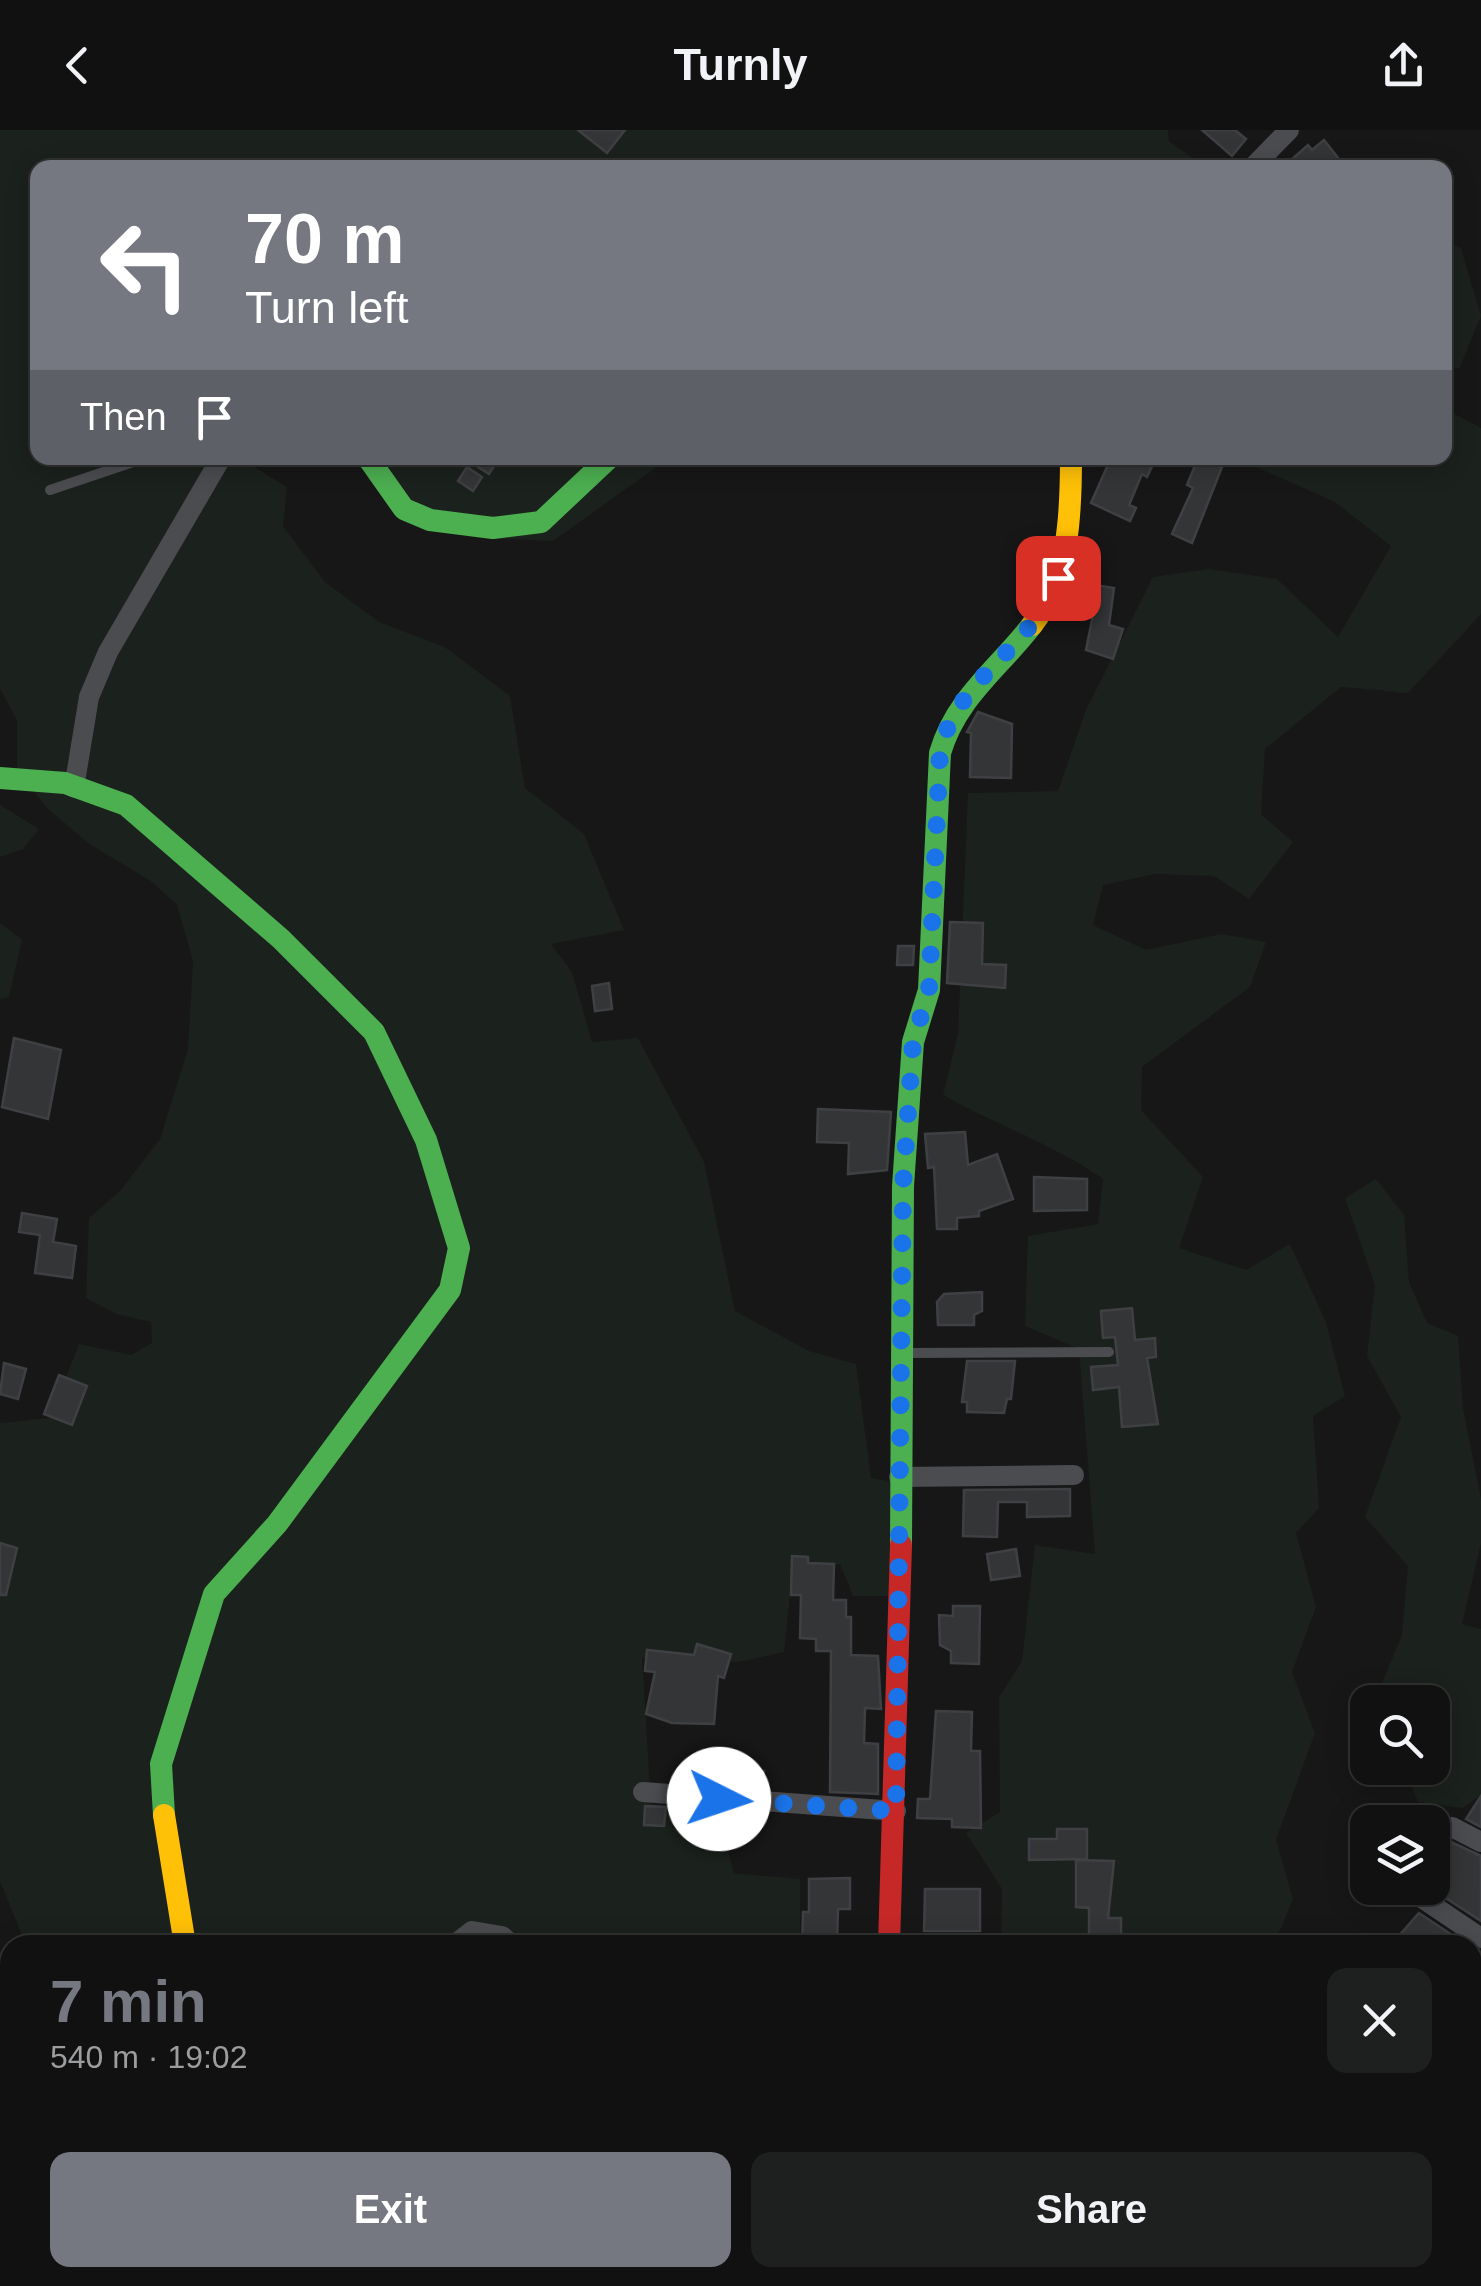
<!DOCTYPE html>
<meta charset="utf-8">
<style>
body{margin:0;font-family:Arial,sans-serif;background:#1e1f1f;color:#f1f3f6;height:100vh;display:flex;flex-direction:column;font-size:38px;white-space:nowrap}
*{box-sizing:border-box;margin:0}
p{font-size:32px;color:#9c9d9f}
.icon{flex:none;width:55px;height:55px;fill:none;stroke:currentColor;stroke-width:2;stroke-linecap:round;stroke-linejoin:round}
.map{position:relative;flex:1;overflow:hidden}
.panel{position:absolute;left:0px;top:1805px;width:1482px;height:352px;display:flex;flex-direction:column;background:#111;border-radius:30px 30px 0 0;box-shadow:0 5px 25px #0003,0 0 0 2px #303131}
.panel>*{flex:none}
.guide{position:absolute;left:30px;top:30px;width:1422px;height:305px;border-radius:20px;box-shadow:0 5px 25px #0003,0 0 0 2px #303131;background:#757880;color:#fff;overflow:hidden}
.buttons{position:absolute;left:1350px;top:1555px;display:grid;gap:20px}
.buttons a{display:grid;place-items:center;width:100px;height:100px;border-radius:20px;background:#111;box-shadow:0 5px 25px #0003,0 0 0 2px #303131;font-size:50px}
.pin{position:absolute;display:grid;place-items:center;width:85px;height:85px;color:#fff;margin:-42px;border-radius:20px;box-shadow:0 5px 15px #0006}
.me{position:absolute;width:110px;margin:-55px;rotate:94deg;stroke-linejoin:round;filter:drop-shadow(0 0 8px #0008)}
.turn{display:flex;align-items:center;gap:35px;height:210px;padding:0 50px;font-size:45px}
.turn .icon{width:130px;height:130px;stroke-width:2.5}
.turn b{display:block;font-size:70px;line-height:85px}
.then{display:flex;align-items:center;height:95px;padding:0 50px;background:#0003;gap:20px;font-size:38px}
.round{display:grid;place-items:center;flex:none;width:105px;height:105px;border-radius:20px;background:#1e1f1f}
.headline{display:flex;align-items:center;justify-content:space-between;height:170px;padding:0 50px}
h1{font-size:60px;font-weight:600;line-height:75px;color:#757880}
.cta{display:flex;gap:20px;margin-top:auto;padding:20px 50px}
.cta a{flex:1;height:115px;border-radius:20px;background:#757880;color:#fff;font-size:40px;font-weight:600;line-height:115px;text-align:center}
.cta a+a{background:#1e1f1f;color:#f1f3f6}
header{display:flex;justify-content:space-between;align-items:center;height:130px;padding:0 50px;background:#111;font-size:45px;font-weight:600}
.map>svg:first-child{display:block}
.green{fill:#1b211c}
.building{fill:#343537;stroke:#3f4043;stroke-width:2.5}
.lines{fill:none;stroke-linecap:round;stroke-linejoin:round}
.lane{stroke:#4b4c50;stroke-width:10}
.street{stroke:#4b4c50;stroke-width:20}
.fast{stroke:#4caf50;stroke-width:22}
.slow{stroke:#ffc107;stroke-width:22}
.jam{stroke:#c62828;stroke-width:22}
.route{stroke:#1a73e8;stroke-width:18;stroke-dasharray:0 32.4}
</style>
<header><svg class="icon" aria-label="back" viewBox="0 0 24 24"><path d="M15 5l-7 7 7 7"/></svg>Turnly<svg class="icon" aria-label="share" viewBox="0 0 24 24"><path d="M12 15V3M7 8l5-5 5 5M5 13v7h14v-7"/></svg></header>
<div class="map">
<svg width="1481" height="2156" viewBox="0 0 1481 2156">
<rect width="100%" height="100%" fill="#171717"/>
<g class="green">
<path d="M0,0H1168L1169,11L1205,37L38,38V328H240L287,357L283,396L325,452L379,492L445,517L510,566L525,658L584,704L624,800L551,814L572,842L592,912L638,908L704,1032L735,1181L809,1221L856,1234L871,1348L901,1353L899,1466H853L840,1434L793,1438L784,1522L739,1532L642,1528L651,1674L718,1683L734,1743L800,1749V1815H26L0,1751V1293L50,1288L79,1214L131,1225L152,1213L151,1192L116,1184L86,1168L89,1088L120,1061L160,1009L188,919L193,831L177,775L152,752L88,713L48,679L17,641V590L0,559Z"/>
<path d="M1445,110L1461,118L1481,186L1459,239L1445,235Z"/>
<path d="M1445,279L1481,298V484L1408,563L1341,557L1265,619L1261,684L1293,712L1249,769L1214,746L1155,744L1103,755L1093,795L1146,820L1221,804L1266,812L1250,857L1142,937L1141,980L1203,1047L1179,1118L1246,1140L1290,1114L1326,1192L1345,1266L1313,1286L1319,1378L1296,1403L1316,1477L1292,1542L1315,1603L1276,1710L1293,1769L1274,1815H1001L1002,1759L966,1703L1000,1682L999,1567L1022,1531L1035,1415L1095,1424L1079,1219L1025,1196L1028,1106L1098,1094L1103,1049C1053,1014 996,995 943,965L958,904L968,663L1058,661L1086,580L1153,447L1209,439L1277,449L1338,507L1391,416L1335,372L1236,328H1445Z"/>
<path d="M385,328H669L553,411L479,408L403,385Z"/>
<path d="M0,675L39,699L23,719L0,727Z"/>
<path d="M0,793L22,810L9,867L0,869Z"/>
<path d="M1376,1049L1404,1085L1409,1152L1427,1193L1458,1206L1463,1278L1481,1369V1413L1462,1494L1481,1499V1665L1463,1678L1418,1672L1404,1638H1432V1572H1374L1402,1505L1408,1436L1365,1387L1401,1287L1367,1226L1375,1155L1345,1068Z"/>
<path d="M1473,2047L1481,2051V2156H1258L1262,2148H1472Z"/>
<path d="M31,2148H800V2156H30Z"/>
<path d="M966,2148H1090L1088,2156H964Z"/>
</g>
<g class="building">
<path d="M578,0H625L607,23Z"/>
<path d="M1202,0H1235L1246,9L1232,26Z"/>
<path d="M1324,10L1339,29L1329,38H1282L1308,15L1312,20Z"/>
<path d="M464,328H499L489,344Z"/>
<path d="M1111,328H1156L1147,347L1142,344L1129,375L1136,378L1130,391L1091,373Z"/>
<path d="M1198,328L1222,337L1192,413L1172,404L1193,358L1187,355Z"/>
<path d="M467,337L482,347L473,361L458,351Z"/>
<path d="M1082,453L1114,458L1109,495L1123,499L1113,529L1086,520L1093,485L1077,482Z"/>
<path d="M978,582L1012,594L1011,648L970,647L971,603L967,602Z"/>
<path d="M950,792L983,793L982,834L1006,835L1005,858L947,853Z"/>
<path d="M898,816H914L913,835H897Z"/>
<path d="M609,853L612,879L595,881L592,856Z"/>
<path d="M14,908L61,920L48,989L2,977Z"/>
<path d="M818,979L891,982L887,1040L848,1044L849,1013L817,1012Z"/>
<path d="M965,1002L968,1035L997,1024L1013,1069L979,1081V1086L957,1088V1099H937L934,1037L928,1038L925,1004Z"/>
<path d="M1034,1047L1087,1049V1080L1034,1081Z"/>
<path d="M22,1083L57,1089L53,1112L76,1116L72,1148L35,1143L40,1105L19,1102Z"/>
<path d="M982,1162V1181L974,1185V1195H938L937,1172L944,1164Z"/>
<path d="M1132,1178L1135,1210L1155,1208L1156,1227L1147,1228L1158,1294L1122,1297L1119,1257L1093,1260L1091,1237L1118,1235L1115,1207L1103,1208L1101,1181Z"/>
<path d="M967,1231H1015L1011,1269H1007L1004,1283L967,1282V1272H962Z"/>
<path d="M4,1233L26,1239L18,1269L0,1264Z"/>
<path d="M59,1245L87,1256L72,1295L44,1284Z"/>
<path d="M1070,1359V1386L1027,1387V1372H998L997,1407L963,1406L964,1360Z"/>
<path d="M0,1413L17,1418L6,1465H0Z"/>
<path d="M1016,1419L1020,1446L991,1450L987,1424Z"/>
<path d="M792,1426L808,1427V1433L834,1434L833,1470H846V1487H851V1525L878,1526L881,1579L865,1578L864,1613L878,1614V1664L830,1662L831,1521H816V1509L800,1508L801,1465H791Z"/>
<path d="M953,1476H980L979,1534L951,1533V1521L940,1515L939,1485L953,1486Z"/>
<path d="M697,1514L731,1524L724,1548L718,1546L714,1594L672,1593L646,1584L655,1542L645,1541L647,1520L694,1525Z"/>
<path d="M936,1581L972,1582L971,1621H980L981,1698L952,1697V1689L917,1688L918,1669H930Z"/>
<path d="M727,1638L764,1641L763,1657L726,1654Z"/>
<path d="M1481,1666V1697L1466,1689Z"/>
<path d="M645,1676L666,1677L664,1696L644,1695Z"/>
<path d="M1057,1699H1087V1729L1029,1730V1709H1057Z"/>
<path d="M1451,1712L1481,1726V1791L1432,1759L1433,1718Z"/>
<path d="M1076,1730L1114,1731L1108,1788H1121V1814L1089,1815V1778L1076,1777Z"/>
<path d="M850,1748V1779H838L837,1815H802L803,1782H809V1749Z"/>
<path d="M925,1759H980V1801H924Z"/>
<path d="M1419,1783L1467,1815H1407L1397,1808Z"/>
</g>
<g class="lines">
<g class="lane">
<path d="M50,360L145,328"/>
<path d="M906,1223L1109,1222"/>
</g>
<g class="street">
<path d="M1252,38L1289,0"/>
<path d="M74,658L89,567L108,522L221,328"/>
<path d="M899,1347L1074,1345"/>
<path d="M643,1662L896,1681"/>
<path d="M1432,1705L1452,1697L1481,1712"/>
<path d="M1407,1758L1481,1808"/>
<path d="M454,1815L472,1801L502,1806L512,1815"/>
<path d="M136,2156L138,2148"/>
<path d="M868,2156V2148"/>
</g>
<g class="fast">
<path d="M368,328L404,379L430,390L493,398L541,392L609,328"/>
<path d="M0,648L65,653L126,675L281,809L374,902L426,1010L459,1118L450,1160L277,1394L214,1464L161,1634L164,1685"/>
<path d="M901,1415L903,1056L913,912L929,860L940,623C956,568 998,539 1032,495"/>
</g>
<g class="slow">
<path d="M1032,495C1069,448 1071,386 1071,328"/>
<path d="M164,1685L185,1815"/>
</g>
<path class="jam" d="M889,1815L901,1415"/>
</g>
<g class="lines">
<path class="route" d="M719,1669L896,1681L903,1056L913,912L929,860L940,622C955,549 1034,517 1058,448"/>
</g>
</svg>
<div class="buttons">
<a><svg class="icon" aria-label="search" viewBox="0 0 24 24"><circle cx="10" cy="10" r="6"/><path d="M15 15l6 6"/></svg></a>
<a><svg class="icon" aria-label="layers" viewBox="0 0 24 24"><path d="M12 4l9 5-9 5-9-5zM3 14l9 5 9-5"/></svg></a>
</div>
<div class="pin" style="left:1058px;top:448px;background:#d93025"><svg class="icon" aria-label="arrive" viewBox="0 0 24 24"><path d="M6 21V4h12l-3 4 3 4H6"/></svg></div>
<svg class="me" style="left:719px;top:1669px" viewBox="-20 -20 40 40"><circle r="19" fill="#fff"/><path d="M0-13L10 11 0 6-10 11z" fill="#1a73e8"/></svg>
<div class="guide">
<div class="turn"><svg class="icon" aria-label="left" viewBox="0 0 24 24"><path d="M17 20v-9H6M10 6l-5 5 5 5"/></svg><div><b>70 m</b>Turn left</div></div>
<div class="then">Then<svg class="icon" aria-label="arrive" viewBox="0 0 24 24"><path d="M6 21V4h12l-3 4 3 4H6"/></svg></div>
</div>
<section class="panel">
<div class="headline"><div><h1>7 min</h1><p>540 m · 19:02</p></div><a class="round"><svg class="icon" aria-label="close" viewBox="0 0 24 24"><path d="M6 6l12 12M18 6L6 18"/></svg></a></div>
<div class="cta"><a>Exit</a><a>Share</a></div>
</section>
</div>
